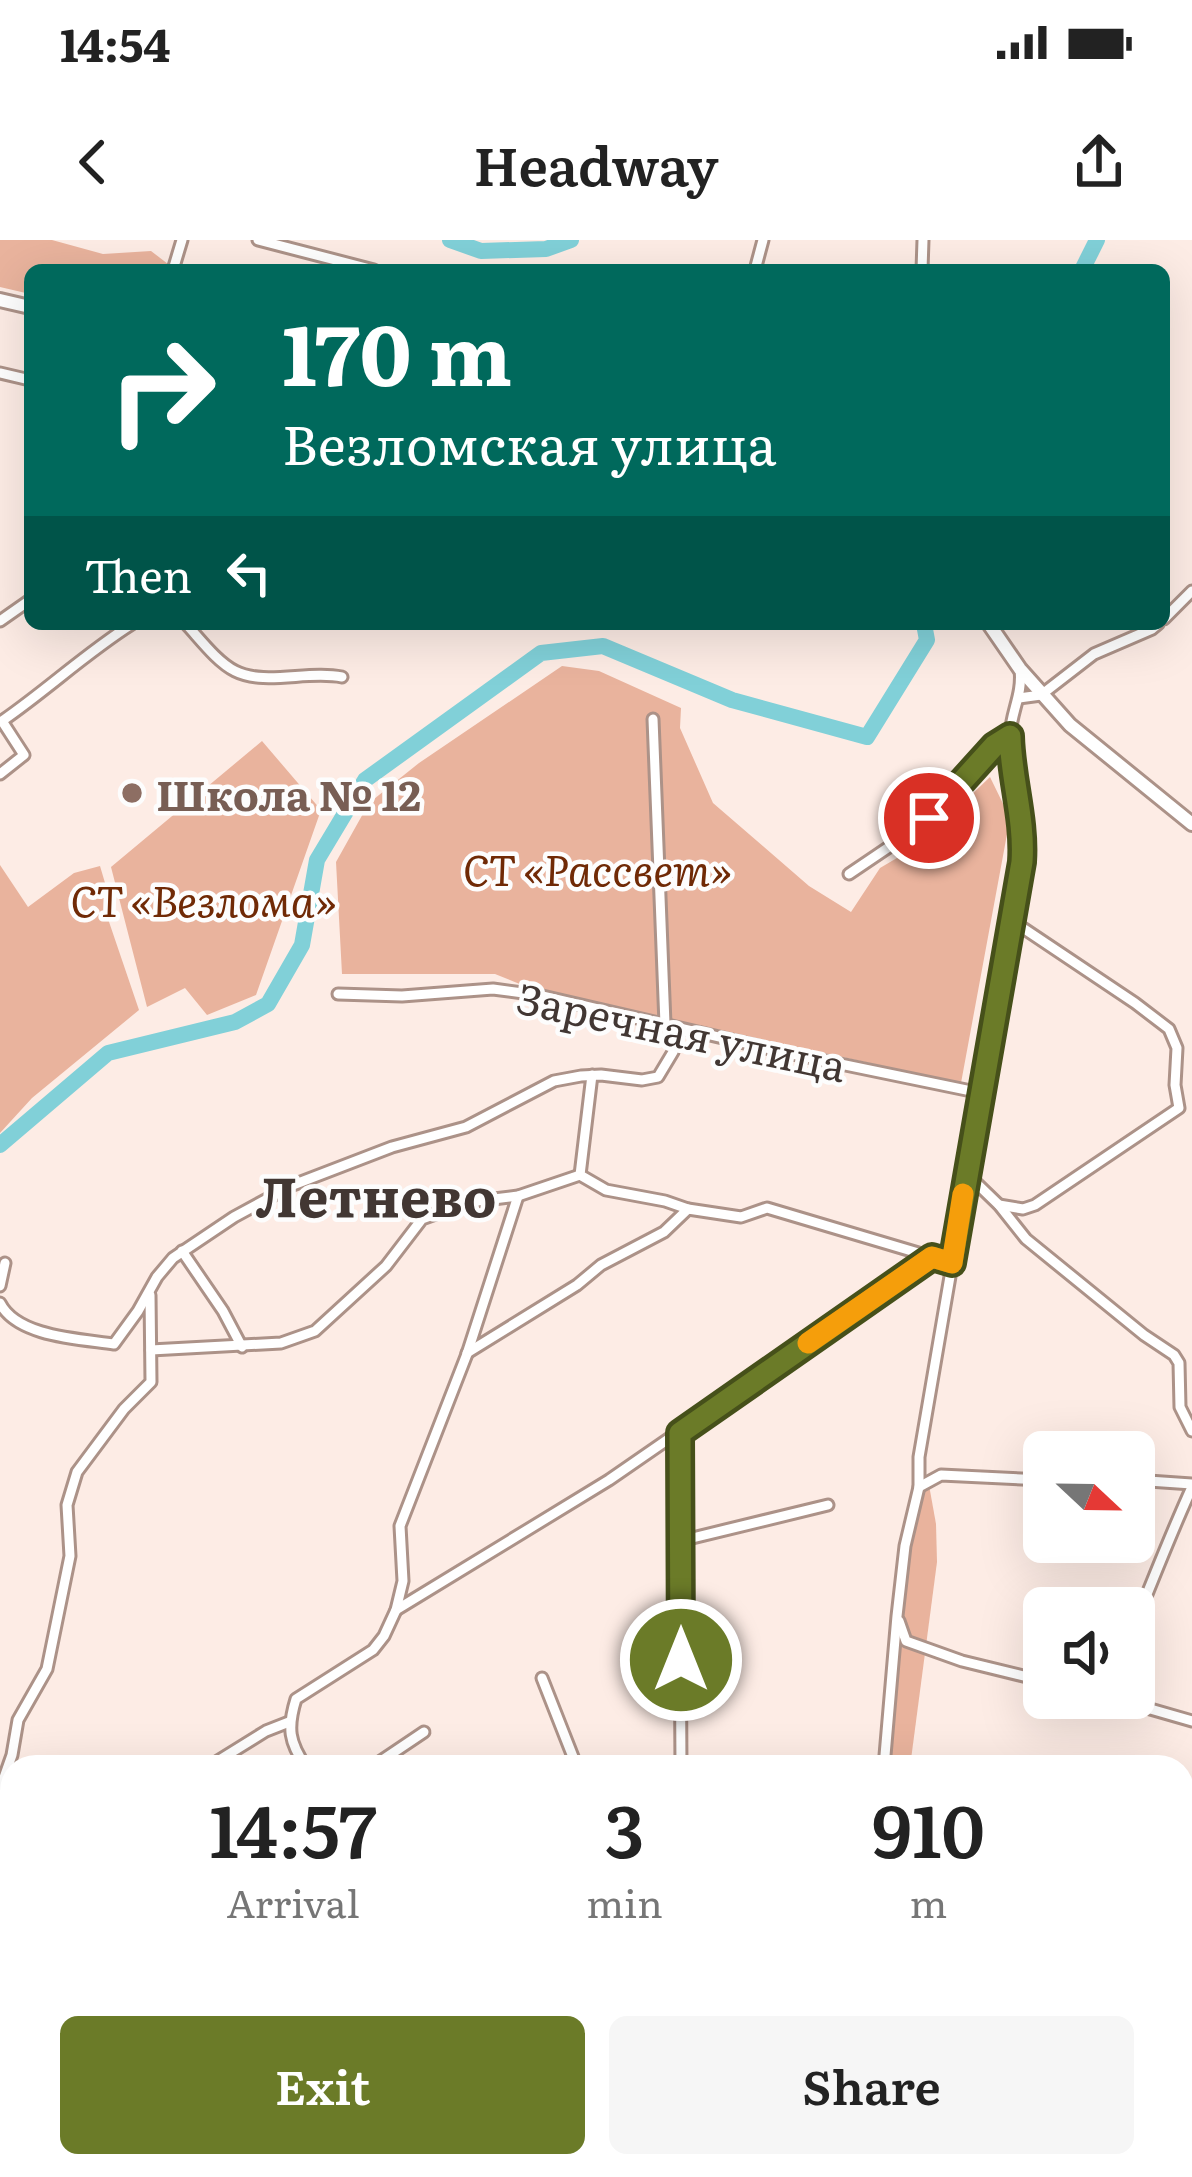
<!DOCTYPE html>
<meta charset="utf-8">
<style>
body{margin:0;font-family:Literata,serif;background:#f6f6f6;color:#222;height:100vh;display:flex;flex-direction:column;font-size:45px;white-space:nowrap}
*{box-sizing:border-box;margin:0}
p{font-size:39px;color:#767676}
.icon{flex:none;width:66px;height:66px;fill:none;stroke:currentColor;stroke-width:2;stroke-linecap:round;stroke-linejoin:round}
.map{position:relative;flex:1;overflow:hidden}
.sheet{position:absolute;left:0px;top:1515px;width:1194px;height:423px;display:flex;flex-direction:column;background:#fff;border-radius:36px 36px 0 0;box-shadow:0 12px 48px #0002}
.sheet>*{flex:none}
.guide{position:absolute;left:24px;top:24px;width:1146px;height:366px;border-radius:18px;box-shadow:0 12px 48px #0002;background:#00695c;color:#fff;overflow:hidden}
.needle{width:78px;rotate:112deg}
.buttons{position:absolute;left:1023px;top:1191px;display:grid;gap:24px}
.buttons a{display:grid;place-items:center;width:132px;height:132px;border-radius:18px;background:#fff;box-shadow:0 12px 48px #0002;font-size:60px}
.pin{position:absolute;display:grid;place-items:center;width:102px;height:102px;color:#fff;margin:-51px;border:6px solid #fff;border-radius:50%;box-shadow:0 3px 12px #0007}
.me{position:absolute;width:132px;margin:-66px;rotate:0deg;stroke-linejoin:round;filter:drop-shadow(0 0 9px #0008)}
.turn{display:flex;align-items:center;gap:42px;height:252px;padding:0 60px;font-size:54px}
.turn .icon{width:156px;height:156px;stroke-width:2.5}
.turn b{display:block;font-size:84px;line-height:102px}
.then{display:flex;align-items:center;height:114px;padding:0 60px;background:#0003;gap:24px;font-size:45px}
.eta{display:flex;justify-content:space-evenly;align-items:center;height:204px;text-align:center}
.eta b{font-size:72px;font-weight:600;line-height:84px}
.action{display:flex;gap:24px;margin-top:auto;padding:24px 60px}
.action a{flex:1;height:138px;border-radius:18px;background:#6b7b28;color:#fff;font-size:48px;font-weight:600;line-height:138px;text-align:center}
.action a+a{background:#f6f6f6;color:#222}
.status{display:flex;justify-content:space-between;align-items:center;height:84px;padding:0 60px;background:#fff;direction:ltr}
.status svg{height:33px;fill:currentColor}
header{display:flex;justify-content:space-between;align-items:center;height:156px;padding:0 60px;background:#fff;font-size:54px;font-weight:600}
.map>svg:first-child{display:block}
.green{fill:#e9b39d}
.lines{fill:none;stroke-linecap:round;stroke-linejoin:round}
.river{stroke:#81d0d8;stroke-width:16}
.minor-casing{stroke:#ac9288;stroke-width:15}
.major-casing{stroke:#ac9288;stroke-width:18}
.minor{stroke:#fff;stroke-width:9}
.major{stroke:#fff;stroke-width:12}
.route-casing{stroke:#46501a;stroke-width:30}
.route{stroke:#6b7b28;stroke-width:21}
.slow{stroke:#f59e0b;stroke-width:21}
.education-dot{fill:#8d6e63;stroke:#fdfdfd;stroke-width:4.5}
.labels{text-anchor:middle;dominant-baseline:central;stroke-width:9;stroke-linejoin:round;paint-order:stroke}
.education-label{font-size:42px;font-weight:bold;fill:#785e54;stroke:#fdfdfd;text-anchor:start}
.park-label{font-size:42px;font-style:italic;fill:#702a06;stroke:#fdfdfd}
.street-label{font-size:42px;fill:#423733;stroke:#fdfdfd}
.district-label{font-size:54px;font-weight:bold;fill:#423733;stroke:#fdfdfd}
</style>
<div class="status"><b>14:54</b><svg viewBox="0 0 49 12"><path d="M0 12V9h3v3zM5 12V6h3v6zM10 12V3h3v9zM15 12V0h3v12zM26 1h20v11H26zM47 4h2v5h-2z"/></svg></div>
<header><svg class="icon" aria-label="back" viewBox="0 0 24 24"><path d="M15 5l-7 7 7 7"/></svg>Headway<svg class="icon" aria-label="share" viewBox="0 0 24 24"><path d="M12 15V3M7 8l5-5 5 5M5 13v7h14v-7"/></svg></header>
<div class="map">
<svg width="1192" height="1937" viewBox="0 0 1192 1937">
<rect width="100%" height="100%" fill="#fdece5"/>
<g class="green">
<path d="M0,0H52L103,14L151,11L168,24L167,30H30V54L0,47Z"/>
<path d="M562,426L599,431L681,468L680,488L713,563L809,646L851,672L880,628L919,605L990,537L1010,578L961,843L532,749L495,734H342L336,622L369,563L419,523Z"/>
<path d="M262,501L321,570L256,755L207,775L185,748L147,767L111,627Z"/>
<path d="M0,625L28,667L74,633L100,626L108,653L106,673L139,770L32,858L0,893Z"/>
<path d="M929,1245L936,1284L937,1322L910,1527H888L911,1294L919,1247Z"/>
</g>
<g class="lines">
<g class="river">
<path d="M450,0L481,11L546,9L571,0"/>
<path d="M1082,30L1097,0"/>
<path d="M0,905L108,813L235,782L268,764L302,705L317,620L365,540L541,413L603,406L732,460L867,497L927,400L924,384"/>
</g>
<g class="minor-casing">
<g id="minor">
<path d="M258,0L374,30"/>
<path d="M173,30L182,0"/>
<path d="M755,30L763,0"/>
<path d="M922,30L923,0"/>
<path d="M0,133L30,140"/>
<path d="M1164,379L1192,351"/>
<path d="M0,381L30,360"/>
<path d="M186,384C200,399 217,422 235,431C264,446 309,430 342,437"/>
<path d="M1019,458L1041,455L1094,414L1152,389L1158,384"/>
<path d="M653,479L665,784"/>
<path d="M2,481C47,450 86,413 132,384"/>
<path d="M0,534L24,515L2,481"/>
<path d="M849,634L923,584L993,506L1010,496"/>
<path d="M338,754L402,756L493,749L538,755L792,814L981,853"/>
<path d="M592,835L580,935L606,950L665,961L688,969L741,977L767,968L952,1023"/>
<path d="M967,934L999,965L1026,999L1144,1095L1174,1115L1179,1123L1180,1167L1192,1191"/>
<path d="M999,965L1023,969L1035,965L1179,868L1175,845L1177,808L1169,789L1135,763L1011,680"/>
<path d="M182,1011L223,1071L242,1107"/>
<path d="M0,1046L5,1023"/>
<path d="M0,1063C17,1097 80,1099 114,1104L138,1071L157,1037L173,1018L234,977L293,945L392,907L466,887L554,841L581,836L601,835L642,840L658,837L673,812L678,788"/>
<path d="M151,1110L281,1103L315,1091L386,1026L422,979L469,962L518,956L580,935"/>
<path d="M467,1113L577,1045L601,1025L664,992L688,969"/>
<path d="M679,1193L681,1527"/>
<path d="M1134,1240L1192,1244"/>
<path d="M919,1247L941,1235L1044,1240"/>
<path d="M680,1301L828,1265"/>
<path d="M396,1370L609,1240L932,1017"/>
<path d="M899,1381L906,1401L962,1421L1044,1441"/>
<path d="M1134,1386C1153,1340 1171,1293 1192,1247"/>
<path d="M542,1438L577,1527"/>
<path d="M1112,1458L1192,1481"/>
<path d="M208,1527L266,1491L289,1482"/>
<path d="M306,1527C289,1502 287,1488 296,1459L373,1410L384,1396L396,1370L403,1341L400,1286L467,1114L518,956"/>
<path d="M372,1527L424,1492"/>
<path d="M884,1527L897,1376L905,1306L919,1247V1217L1021,623C1023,609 1024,597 1022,583C1019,554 1008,526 1010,496C1011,471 1023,455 1020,429"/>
<path d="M0,1549L12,1515L18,1480L47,1429L70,1316L67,1265L77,1232L124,1169L151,1142L150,1055"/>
<path d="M1182,1598L1192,1600"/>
<path d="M1182,1720L1192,1722"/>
<path d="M1182,1834L1192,1836"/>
<path d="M1056,1926L1118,1937"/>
<path d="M86,1937L87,1926"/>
<path d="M197,1937L233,1926"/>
<path d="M847,1937L849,1926"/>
</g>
</g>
<g class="major-casing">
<g id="major">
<path d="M0,60L30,67"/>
<path d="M989,384L1020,429L1070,485L1192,584"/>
</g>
</g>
<use href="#minor" class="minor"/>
<use href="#major" class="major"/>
</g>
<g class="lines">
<g class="route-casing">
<path id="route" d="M681,1420L680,1193L932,1017L952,1023L1022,622C1025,579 1011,539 1010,496L994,506L929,578"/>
</g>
<use href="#route" class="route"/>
<path class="slow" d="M808,1103L932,1017L952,1023L963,954"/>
</g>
<circle class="education-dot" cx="132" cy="553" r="12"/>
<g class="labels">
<g class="education-label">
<text x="156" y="553">Школа № 12</text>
</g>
<g class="park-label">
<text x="597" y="628">СТ «Рассвет»</text>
<text x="203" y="659">СТ «Везлома»</text>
</g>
<g class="street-label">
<text transform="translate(682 790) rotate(12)">Заречная улица</text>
</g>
<g class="district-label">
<text x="376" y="953">Летнево</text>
</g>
</g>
</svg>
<div class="buttons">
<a><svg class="needle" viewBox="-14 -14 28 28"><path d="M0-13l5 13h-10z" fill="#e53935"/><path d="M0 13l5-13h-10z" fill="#767676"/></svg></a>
<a><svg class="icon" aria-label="sound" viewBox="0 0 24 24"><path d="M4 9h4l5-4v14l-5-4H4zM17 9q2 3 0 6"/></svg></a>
</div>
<div class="pin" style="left:929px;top:578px;background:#d93025"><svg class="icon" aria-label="arrive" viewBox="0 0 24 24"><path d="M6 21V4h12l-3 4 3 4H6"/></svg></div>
<svg class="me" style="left:681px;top:1420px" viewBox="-20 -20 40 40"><circle r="17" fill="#6b7b28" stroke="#fff" stroke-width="3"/><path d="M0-11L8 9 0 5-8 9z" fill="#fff"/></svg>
<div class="guide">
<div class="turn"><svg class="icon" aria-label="right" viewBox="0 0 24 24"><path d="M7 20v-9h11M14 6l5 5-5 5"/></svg><div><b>170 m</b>Везломская улица</div></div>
<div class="then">Then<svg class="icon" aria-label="left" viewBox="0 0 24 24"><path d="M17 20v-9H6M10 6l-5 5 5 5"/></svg></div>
</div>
<section class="sheet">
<div class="eta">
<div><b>14:57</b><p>Arrival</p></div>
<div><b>3</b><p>min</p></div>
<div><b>910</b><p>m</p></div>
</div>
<div class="action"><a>Exit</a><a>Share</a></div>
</section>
</div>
